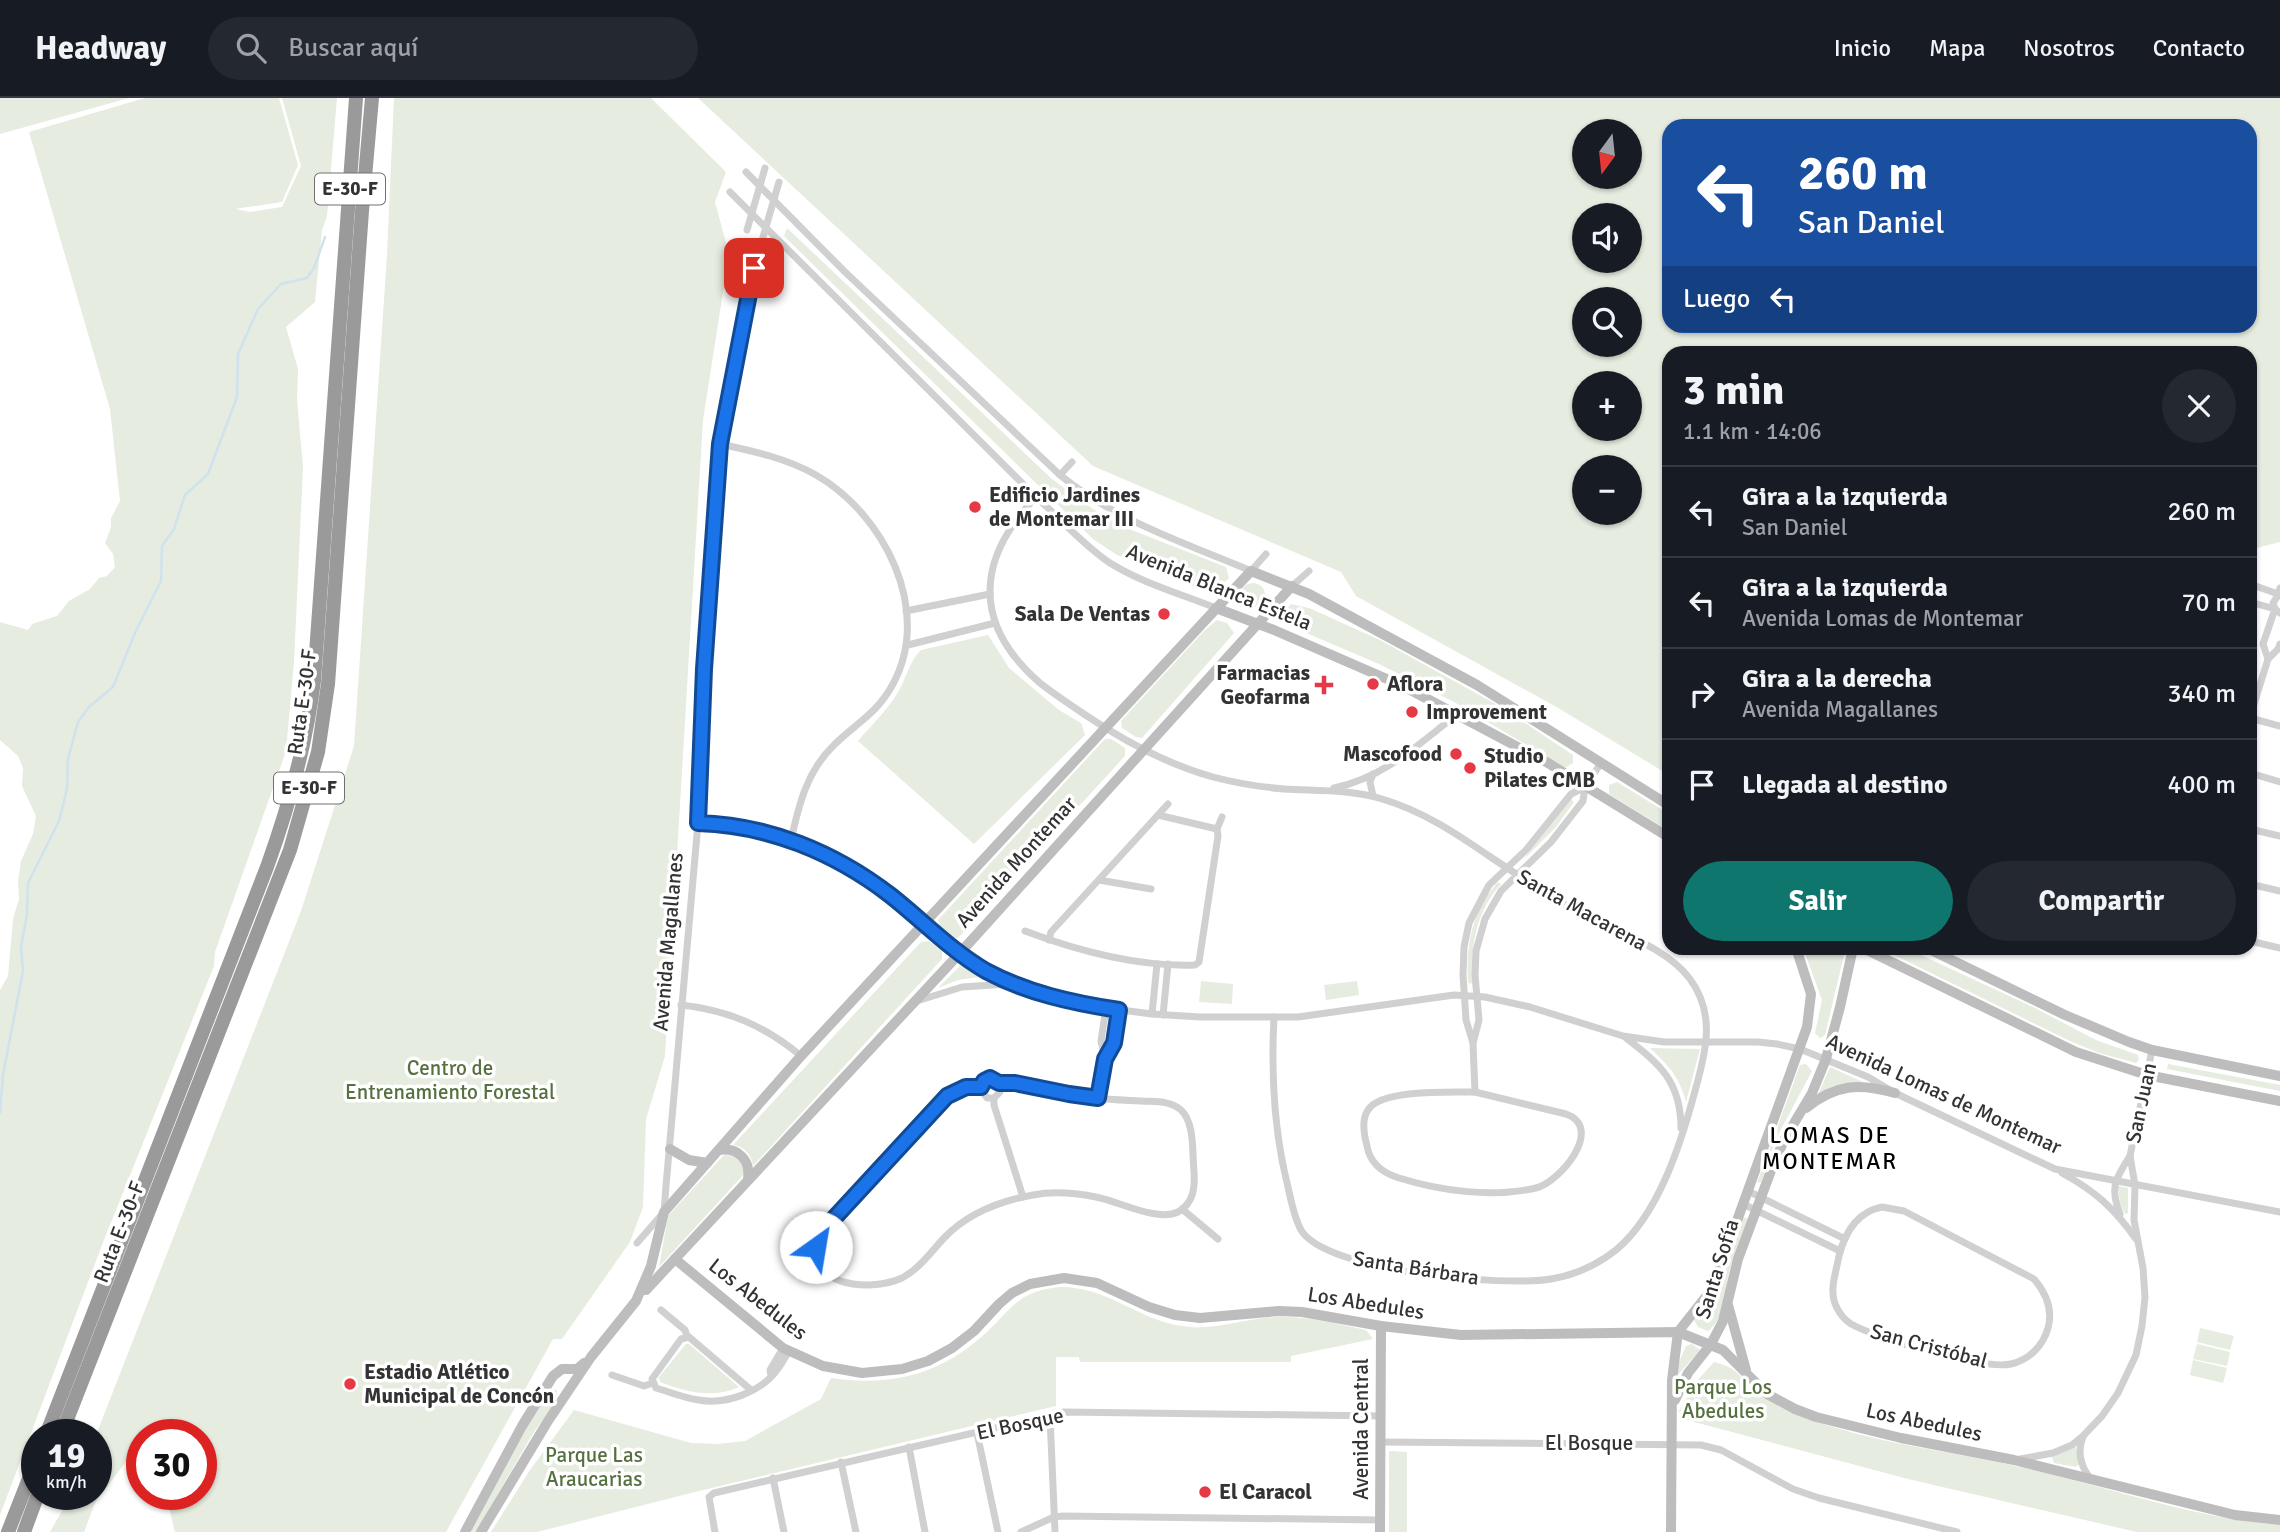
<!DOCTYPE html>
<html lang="es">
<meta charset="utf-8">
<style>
body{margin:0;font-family:Signika,sans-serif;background:#242831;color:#f1f3f6;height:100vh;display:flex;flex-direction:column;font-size:26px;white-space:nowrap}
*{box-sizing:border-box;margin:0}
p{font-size:23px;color:#9ea1a6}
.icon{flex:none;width:38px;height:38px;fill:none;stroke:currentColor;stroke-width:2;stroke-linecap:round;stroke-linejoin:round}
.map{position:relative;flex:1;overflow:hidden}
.panel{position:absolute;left:1662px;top:248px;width:595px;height:609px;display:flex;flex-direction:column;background:#171b24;border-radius:21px;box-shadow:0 2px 5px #0004}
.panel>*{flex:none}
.top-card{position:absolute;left:1662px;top:21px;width:595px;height:214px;border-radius:21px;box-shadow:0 2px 5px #0004;background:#1a4fa0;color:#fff;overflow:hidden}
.needle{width:46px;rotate:195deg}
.tools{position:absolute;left:1572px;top:21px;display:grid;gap:14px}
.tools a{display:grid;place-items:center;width:70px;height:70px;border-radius:50%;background:#171b24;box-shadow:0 2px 5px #0004;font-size:35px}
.speed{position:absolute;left:21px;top:1321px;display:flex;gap:14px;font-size:35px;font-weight:700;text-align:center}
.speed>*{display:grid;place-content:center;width:91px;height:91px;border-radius:50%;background:#171b24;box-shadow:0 2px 5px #0004;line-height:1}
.speed small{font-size:18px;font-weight:400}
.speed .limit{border:10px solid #d22;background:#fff;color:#111}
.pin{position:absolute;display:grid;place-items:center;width:60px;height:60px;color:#fff;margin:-30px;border-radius:14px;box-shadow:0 4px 10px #0006}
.me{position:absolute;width:77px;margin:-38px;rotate:32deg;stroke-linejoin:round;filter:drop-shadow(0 0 5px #0008)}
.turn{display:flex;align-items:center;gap:24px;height:147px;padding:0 21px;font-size:32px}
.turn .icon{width:91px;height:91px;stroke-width:2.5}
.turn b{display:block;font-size:49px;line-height:60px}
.then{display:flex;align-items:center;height:66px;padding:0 21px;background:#0003;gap:14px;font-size:26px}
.round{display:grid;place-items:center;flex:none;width:74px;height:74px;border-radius:37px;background:#242831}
.headline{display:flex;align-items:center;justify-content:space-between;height:119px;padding:0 21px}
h1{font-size:42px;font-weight:700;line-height:52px}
.cta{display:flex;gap:14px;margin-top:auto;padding:14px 21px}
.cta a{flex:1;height:80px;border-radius:42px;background:#0f766e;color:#fff;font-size:28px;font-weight:700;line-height:80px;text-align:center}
.cta a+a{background:#242831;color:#f1f3f6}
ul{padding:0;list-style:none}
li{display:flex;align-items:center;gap:21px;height:91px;padding:0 21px;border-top:2px solid #363941}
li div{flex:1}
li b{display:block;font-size:26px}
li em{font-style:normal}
header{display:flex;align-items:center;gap:42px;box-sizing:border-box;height:98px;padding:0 35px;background:#171b24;border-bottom:2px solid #363941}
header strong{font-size:33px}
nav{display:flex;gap:38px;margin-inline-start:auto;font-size:24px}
.search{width:490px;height:63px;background:#242831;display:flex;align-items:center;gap:18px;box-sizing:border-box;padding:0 24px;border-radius:38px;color:#9ea1a6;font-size:26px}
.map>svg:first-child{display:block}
.green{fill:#e6ecdf;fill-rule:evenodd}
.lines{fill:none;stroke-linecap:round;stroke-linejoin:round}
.stream{stroke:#cfe2ee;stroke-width:2.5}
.street{stroke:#d0d0d0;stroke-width:7}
.secondary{stroke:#bdbdbd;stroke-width:10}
.highway{stroke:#9a9a9a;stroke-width:14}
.route-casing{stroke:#114b97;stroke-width:18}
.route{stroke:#1a73e8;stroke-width:12}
.poi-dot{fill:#e63946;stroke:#fff;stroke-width:2.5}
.labels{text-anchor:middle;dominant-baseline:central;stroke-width:7;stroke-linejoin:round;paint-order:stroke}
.shield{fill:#fff;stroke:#707070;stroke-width:2}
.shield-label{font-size:19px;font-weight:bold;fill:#333}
.poi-label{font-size:21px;font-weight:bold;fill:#333;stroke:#fff;text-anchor:start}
.street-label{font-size:21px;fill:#333;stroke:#fff}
.park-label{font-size:21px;fill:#56703f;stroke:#fff}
.neighbourhood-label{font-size:23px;letter-spacing:2px;fill:#000;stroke:#fff}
</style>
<header>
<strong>Headway</strong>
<div class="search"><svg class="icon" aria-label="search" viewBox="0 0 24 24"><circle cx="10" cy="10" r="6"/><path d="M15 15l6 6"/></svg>Buscar aquí</div>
<nav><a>Inicio</a><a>Mapa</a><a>Nosotros</a><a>Contacto</a></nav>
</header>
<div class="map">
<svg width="2280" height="1434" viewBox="0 0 2280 1434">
<rect width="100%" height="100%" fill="#fff"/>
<g class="green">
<path d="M0,0H129L0,36Z"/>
<path d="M145,0H279L298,67L282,104L235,111L250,114L282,109L301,68L282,0H337L327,118L322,132L315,204L286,229L298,271L297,302L303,369L294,564L286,653L215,854L214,868L102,1147L0,1417V892L8,878L13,821L19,801L18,783L21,763L33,736L36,718L22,688L23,670L18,658L0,642V524L28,532L32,526L57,518L69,503L90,491L99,480L107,478L115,469L113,456L105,445L111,429V420L120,403L110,311L29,34Z"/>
<path d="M394,0H651L726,74L715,104L729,156L703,322L665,958L646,1021L643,1109L630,1144L562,1241H553L446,1434H175L166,1397L201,1396V1337H151L150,1332L146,1337H142V1342L95,1405L84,1434H50L71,1397L96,1396V1337L301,813L354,648L387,157Z"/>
<path d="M698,0H2280V444L2256,450L2251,449L2250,256H1670L1669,677L1560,611L1356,498L1341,474L1093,368ZM1670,28H2250V228H1670ZM1584,33H1629V79H1584ZM1584,117H1629V163H1584ZM1584,201H1629V247H1584ZM1584,285H1629V331H1584ZM1584,369H1629V415H1584Z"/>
<path d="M787,130L1052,381L1093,411L1129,431L1226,469L1229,480L1216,493L1201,492L1117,457L1093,441L784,138Z"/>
<circle cx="1253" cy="497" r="12"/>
<path d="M1291,506L1309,510L1380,542L1501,609L1573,657V665L1565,670L1456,605L1379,566L1285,526L1278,520Z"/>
<path d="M1217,522L1227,525L1234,535L1142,640L1136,639L1122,630L1121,623L1204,533Z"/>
<path d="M988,537L1009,570L1059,612L1081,625L1085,637L974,746L858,643C871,628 886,613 897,596C906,582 909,563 921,552Z"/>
<path d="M1105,641H1111L1125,650V658L958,840H953L940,829L938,822Z"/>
<path d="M1617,684L1669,716V733L1609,696V687Z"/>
<path d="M1571,701L1574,704L1556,729L1522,763Z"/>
<path d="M1498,784L1501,786C1475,815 1471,848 1472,885L1470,886L1468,884C1466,846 1472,813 1498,784Z"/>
<path d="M929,843L942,853V861L753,1068C752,1057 744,1048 733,1047L921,844Z"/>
<path d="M1805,851H1841L1844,857L1825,937L1820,940L1815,935L1822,902L1806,858Z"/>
<path d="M1882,851H1908L2035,910L2096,942L2138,957L2139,962L2136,965L2099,955L2070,943Z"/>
<path d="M962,866L986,878L958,882L938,890Z"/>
<path d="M1201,883L1233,886L1232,906L1199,904Z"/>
<path d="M1357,883L1359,897L1326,902L1324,887Z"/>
<path d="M1650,950L1700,951L1686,1004C1679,978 1669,968 1650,950Z"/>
<path d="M1806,966L1812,973L1777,1039L1761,1084L1757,1085L1800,967Z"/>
<path d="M2168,966L2280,987V993L2167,971Z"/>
<path d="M1830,969L1865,985L1817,999Z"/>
<path d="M724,1057C737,1057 742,1064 744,1076L659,1169L668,1118Z"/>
<path d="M2118,1088L2128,1090V1115L2125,1116L2120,1106Z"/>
<path d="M1743,1119L1748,1121C1743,1135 1737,1149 1732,1164C1724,1186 1728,1218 1708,1233L1698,1229L1694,1222C1721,1194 1730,1155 1743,1119Z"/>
<path d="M1060,1189C1109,1189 1136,1221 1181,1228C1210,1233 1237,1223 1265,1220C1299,1216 1333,1225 1366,1232L1373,1241L1291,1258V1264H1080L1079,1259H1056V1308L699,1393L537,1434H491L530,1372L574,1312L691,1345L718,1346L745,1343L821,1301L831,1280C894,1289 943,1276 989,1232C1015,1207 1020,1193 1060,1189Z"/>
<path d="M2200,1230L2234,1238L2230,1252L2197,1244Z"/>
<path d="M686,1246H689L739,1289C713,1301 686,1294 660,1284L659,1279Z"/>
<path d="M1692,1246L1700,1252L1676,1279L1679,1264L1686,1248Z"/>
<path d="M2197,1246L2230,1254L2227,1268L2193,1261Z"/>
<path d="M2193,1262L2227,1270L2223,1285L2190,1277Z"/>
<path d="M1714,1264C1744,1271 1742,1286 1764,1300C1780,1310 1800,1318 1817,1324C1882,1346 1949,1353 2015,1368C2103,1387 2190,1420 2280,1427V1434H2137L1908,1381L1683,1321L1679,1313L1697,1283Z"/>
<path d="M551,1291L557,1292L556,1303L532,1337L476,1434L470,1433L525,1332Z"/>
<path d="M2076,1349L2079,1366L2076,1369L2054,1365L2052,1359Z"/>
<path d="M1389,1353L1407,1354V1434H1389Z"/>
</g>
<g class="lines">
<path class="stream" d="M0,1015L3,977L23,873L21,849L27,816L28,785L59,723L67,691L68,661L78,624L89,609L113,589L135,535L161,483L162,448L174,431L185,397L208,376L237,299L238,256L258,211L281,186L307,180L314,170L325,139"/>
<g class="street">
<path d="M746,74L844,173L1060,377C1116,423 1185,445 1251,473L1266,456"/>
<path d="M730,94L1036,399C1060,420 1083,447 1110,465C1142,485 1181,496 1216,510"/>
<path d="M747,132L765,70"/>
<path d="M720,346C753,353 786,360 816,377C884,416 933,512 893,586C876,617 857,624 834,647C807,673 799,706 791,742"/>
<path d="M1060,377L1072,364"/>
<path d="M1036,399C976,461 972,526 1040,585C1054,596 1069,606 1084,616C1124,643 1166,666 1213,679C1236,685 1260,689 1284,691C1316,693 1350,691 1382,701C1423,713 1457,736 1492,760C1522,780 1552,800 1584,817C1619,836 1665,848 1690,881C1716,916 1706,954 1695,993C1681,1045 1659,1116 1616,1152C1597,1167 1575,1177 1551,1181C1505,1189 1326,1174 1301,1132C1294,1119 1291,1103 1288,1089C1274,1034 1271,976 1274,919"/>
<path d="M2250,486L2278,496L2280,490"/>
<path d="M1292,488L1309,473"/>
<path d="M2279,496L2273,505L2275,511L2280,515"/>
<path d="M2250,504L2275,511L2263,546L2268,561"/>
<path d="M906,513L990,496"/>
<path d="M908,547L995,525"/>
<path d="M2250,619L2268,561L2278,551L2280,546"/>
<path d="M2250,620L2280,628"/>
<path d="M2250,675L2280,684"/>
<path d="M1334,690C1383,680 1418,647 1456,617"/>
<path d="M1373,698L1370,684L1373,676"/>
<path d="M1158,717L1217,731"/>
<path d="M698,725C785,727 861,770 924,827"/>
<path d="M2250,731L2280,738"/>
<path d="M1099,782L1151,791"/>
<path d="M2250,786L2280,793"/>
<path d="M1025,833C1078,853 1138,869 1195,867L1199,864L1218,738L1217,731L1222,719"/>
<path d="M1049,842L1051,834L1168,706"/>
<path d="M2250,843L2280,850"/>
<path d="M960,855L988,874L1013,886L1039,895L1106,910L1152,916L1200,919H1298L1454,897L1485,899L1530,909L1623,938L1664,944H1758L1777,946L1800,951L1868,979L1895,995L2055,1071L2280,1114"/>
<path d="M917,903L962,889L1008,886"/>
<path d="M681,907C728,912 765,928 801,958"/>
<path d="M1152,916L1157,866"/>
<path d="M1163,917L1168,866"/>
<path d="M1626,940C1660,966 1681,984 1681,1030"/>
<path d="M1473,945L1479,922L1475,877L1476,853L1485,821L1501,793L1551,744L1583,703L1585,689L1601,665"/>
<path d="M1105,960L1101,943L1106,910"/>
<path d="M981,989H966L947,998L819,1136C800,1188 869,1195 902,1180C919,1171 931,1154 944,1140C967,1116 1000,1103 1033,1097C1053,1093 1075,1095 1096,1099C1118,1103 1157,1124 1178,1114C1194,1105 1195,1089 1194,1073C1192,1054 1195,1025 1181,1012C1170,1002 1154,1004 1141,1003C1118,1002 1095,1001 1072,997C1048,992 1024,985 999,985"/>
<path d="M1475,994L1566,1016C1605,1030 1560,1084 1536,1090C1492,1100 1441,1093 1399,1080C1383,1075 1370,1066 1367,1048C1364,1037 1361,1022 1368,1012C1380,991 1452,994 1475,994Z"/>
<path d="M1475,994L1473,945L1466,922L1463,877L1464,849L1469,825L1489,787L1526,752L1571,696L1585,689"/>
<path d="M994,1000H987L981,992L982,986L987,981H994L1000,988V994L994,1000V1007L1023,1099"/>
<path d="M1098,1000L1105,961L1114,945L1119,912"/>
<path d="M2062,1075C2095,1093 2114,1110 2136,1141"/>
<path d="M1748,1093L1845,1141"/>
<path d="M1743,1106L1840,1153"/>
<path d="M1882,1109L1904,1113L2034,1181C2046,1195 2053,1212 2048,1230C2043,1248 2029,1262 2011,1266C1983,1272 1878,1241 1851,1226C1845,1222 1840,1216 1837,1210C1828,1194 1836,1175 1839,1158C1845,1134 1857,1114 1882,1109Z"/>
<path d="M1182,1111L1218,1141"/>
<path d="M2120,1116C2109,1089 2116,1080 2130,1058"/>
<path d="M637,1145L664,1114L666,1088L698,725L704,571L720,346L748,191L779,84"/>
<path d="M661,1212L685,1232L687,1238"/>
<path d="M612,1277L644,1288L653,1285"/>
<path d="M771,1278L770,1272L783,1250"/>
<path d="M751,1292L689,1239L681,1241L652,1281L656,1290C670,1294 684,1300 699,1302C726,1307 761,1294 777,1272C782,1266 785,1259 789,1253"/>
<path d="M1050,1318L1055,1434"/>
<path d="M977,1335L998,1434"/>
<path d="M2083,1339C2077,1354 2080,1367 2090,1380"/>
<path d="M1380,1344L1701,1347L1721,1352L1793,1391L1819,1400L1957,1434"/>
<path d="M909,1349L925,1434"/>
<path d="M2020,1361L2053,1355L2072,1347L2083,1338L2102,1318L2118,1295L2136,1257L2142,1228L2145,1199L2143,1170L2134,1122L2135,1087L2130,1058L2152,952"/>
<path d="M841,1364L856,1434"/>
<path d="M773,1380L784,1434"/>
<path d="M715,1434L709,1399L714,1395L1064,1314L1380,1318"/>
<path d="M1021,1434L1054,1419L1063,1418L1380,1422"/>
</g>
<g class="secondary">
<path d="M1216,510L1274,532L1403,588L1548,665L1670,740"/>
<path d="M924,827L960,855"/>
<path d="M1863,850L2076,954L2147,977L2280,1003"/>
<path d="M1927,850L2065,917L2129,944L2152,952L2280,978"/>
<path d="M1806,1010C1836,986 1859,985 1895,995"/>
<path d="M670,1051L689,1062L707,1065"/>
<path d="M719,1052C738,1049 751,1062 748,1082"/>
<path d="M675,1161L783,1250L823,1268L862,1275L902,1271L928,1263L952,1250L974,1233L999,1206L1012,1195L1030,1186L1064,1180L1097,1185L1149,1209L1175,1217L1200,1220L1279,1213L1302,1214L1381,1228L1461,1237L1678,1234L1723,1252L1767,1296L1795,1311L1816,1319L1901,1340L2014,1362L2235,1417L2280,1422"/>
<path d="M646,1192L960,855L1292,488"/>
<path d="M1728,1207L1746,1272"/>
<path d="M1675,1302L1688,1275L1711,1246L1723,1223L1738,1161L1772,1070L1784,1042L1812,995L1826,961L1840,909L1853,850"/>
<path d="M465,1434L522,1328L553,1278L562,1271H577L584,1265"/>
<path d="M481,1434L548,1323L591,1259L636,1203L651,1168L664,1114L801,958L1251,473L1309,496L1477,587L1670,708"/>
<path d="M1380,1434L1381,1228"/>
<path d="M1671,1434L1672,1282L1678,1234L1708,1196L1717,1178L1807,929L1811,896L1796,850"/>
</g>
<g class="highway">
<path d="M46,1337L267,769C289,708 306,648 314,583L356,0"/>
<path d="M61,1337L290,752L318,654L328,586L362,113L372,0"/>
<path d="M8,1434L37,1360"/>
<path d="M24,1434L38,1396"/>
</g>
</g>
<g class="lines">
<g class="route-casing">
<path id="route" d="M754,170L720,346L704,571L698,725C768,727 834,754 890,797C922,822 950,852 986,873C1027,895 1073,905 1119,912L1114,945L1105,961L1098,1000L1069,996L1015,985H999L990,980L984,983L981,989H966L947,998L825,1130L820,1136L816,1149"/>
</g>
<use href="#route" class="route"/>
</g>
<g class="poi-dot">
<circle cx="975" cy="409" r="7"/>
<circle cx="1164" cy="516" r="7"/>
<circle cx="1373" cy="586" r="7"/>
<path d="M1320.5 576.5h7v7h7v7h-7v7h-7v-7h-7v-7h7z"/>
<circle cx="1412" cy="614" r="7"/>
<circle cx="1456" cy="656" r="7"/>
<circle cx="1470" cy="670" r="7"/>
<circle cx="350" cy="1286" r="7"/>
<circle cx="1205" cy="1394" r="7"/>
</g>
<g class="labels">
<g class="shield">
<rect x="315" y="75.5" width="70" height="31" rx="5"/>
<rect x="274" y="674.5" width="70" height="31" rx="5"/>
</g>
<g class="shield-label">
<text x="350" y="91">E-30-F</text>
<text x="309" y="690">E-30-F</text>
</g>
<g class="poi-label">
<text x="989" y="397">Edificio Jardines<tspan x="989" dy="24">de Montemar III</tspan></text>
<text x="1150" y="516" text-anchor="end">Sala De Ventas</text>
<text x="1310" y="575" text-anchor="end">Farmacias<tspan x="1310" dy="24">Geofarma</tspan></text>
<text x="1387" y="586">Aflora</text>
<text x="1426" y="614">Improvement</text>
<text x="1442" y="656" text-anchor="end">Mascofood</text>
<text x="1484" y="658">Studio<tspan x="1484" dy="24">Pilates CMB</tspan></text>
<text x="364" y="1274">Estadio Atlético<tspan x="364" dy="24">Municipal de Concón</tspan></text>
<text x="1219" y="1394">El Caracol</text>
</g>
<g class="street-label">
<text transform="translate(1219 489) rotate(22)">Avenida Blanca Estela</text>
<text transform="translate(302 604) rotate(-82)">Ruta E-30-F</text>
<text transform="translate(1016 764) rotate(-48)">Avenida Montemar</text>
<text transform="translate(1582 812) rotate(29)">Santa Macarena</text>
<text transform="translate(668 844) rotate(-85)">Avenida Magallanes</text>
<text transform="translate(1944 996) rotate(25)">Avenida Lomas de Montemar</text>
<text transform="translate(2141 1005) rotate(-78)">San Juan</text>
<text transform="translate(119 1134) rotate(-69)">Ruta E-30-F</text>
<text transform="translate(1416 1170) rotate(9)">Santa Bárbara</text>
<text transform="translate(1717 1171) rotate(-73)">Santa Sofía</text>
<text transform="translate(758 1201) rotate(38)">Los Abedules</text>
<text transform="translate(1366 1205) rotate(9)">Los Abedules</text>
<text transform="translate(1929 1248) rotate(15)">San Cristóbal</text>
<text transform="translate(1924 1324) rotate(12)">Los Abedules</text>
<text transform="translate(1020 1326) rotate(-12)">El Bosque</text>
<text transform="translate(1361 1331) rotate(-90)">Avenida Central</text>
<text x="1589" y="1345">El Bosque</text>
</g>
<g class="park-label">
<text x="450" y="970">Centro de<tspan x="450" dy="24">Entrenamiento Forestal</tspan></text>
<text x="1723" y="1289">Parque Los<tspan x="1723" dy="24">Abedules</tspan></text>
<text x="594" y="1357">Parque Las<tspan x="594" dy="24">Araucarias</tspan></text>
</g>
<g class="neighbourhood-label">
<text x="1830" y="1037">LOMAS DE<tspan x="1830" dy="26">MONTEMAR</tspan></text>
</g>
</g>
</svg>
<div class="tools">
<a><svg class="needle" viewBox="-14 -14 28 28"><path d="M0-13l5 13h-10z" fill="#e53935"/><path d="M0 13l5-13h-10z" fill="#9ea1a6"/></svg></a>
<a><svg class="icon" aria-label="sound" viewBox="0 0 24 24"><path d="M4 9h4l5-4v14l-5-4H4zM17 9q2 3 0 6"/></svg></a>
<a><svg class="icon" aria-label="search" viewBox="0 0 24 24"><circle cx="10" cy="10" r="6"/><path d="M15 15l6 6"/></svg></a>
<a>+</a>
<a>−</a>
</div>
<div class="speed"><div>19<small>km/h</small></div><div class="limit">30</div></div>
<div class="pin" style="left:754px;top:170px;background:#d93025"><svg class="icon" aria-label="arrive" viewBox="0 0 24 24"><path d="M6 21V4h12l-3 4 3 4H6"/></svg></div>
<svg class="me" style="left:816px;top:1149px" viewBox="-20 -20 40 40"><circle r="19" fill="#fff"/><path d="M0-13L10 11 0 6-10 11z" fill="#1a73e8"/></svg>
<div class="top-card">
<div class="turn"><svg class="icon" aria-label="left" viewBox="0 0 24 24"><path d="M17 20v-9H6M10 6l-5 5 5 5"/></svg><div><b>260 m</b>San Daniel</div></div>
<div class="then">Luego<svg class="icon" aria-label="left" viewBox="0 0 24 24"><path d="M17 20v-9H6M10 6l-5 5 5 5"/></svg></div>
</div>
<section class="panel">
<div class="headline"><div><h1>3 min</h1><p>1.1 km · 14:06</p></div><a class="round"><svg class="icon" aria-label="close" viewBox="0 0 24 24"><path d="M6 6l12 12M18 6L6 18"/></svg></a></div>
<ul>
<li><svg class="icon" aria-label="left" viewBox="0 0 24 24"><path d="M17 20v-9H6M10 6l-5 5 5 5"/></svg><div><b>Gira a la izquierda</b><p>San Daniel</p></div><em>260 m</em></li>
<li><svg class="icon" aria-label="left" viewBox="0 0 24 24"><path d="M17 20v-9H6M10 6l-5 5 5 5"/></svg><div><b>Gira a la izquierda</b><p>Avenida Lomas de Montemar</p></div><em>70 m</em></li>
<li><svg class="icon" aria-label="right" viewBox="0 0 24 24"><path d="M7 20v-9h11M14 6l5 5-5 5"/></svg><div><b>Gira a la derecha</b><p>Avenida Magallanes</p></div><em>340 m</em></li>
<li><svg class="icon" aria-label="arrive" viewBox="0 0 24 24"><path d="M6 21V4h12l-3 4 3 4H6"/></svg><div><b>Llegada al destino</b></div><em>400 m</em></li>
</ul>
<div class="cta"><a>Salir</a><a>Compartir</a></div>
</section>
</div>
